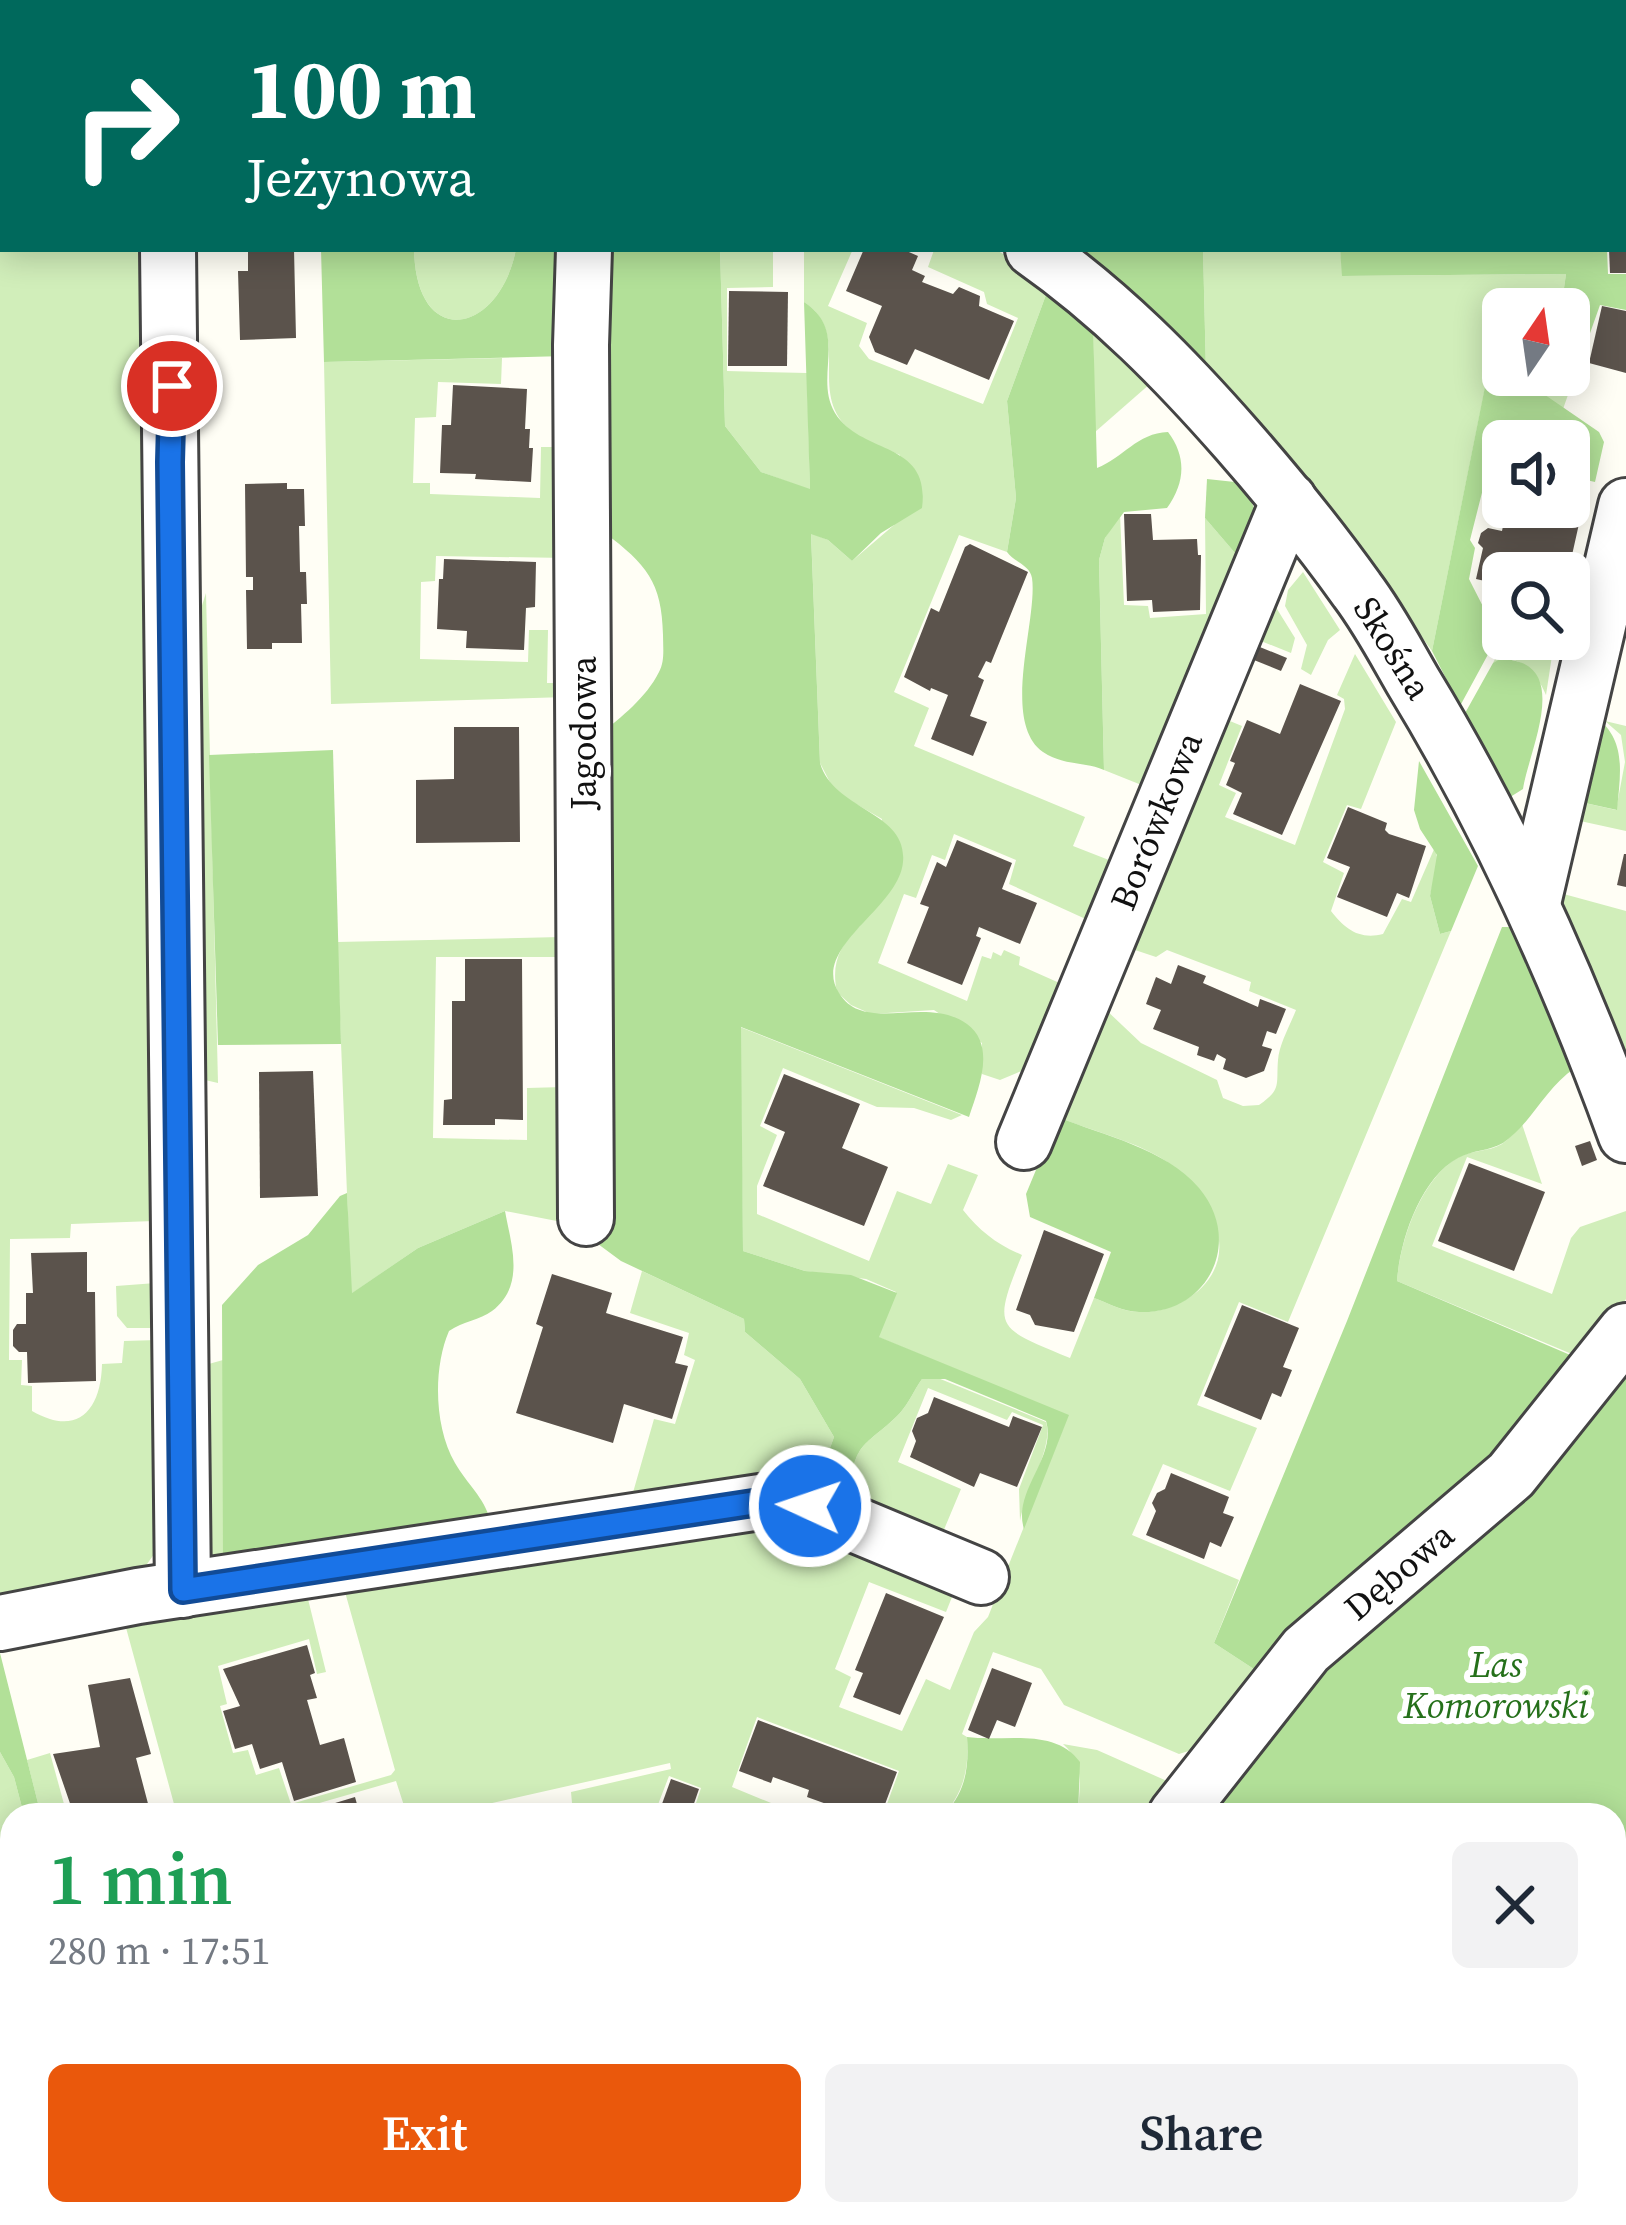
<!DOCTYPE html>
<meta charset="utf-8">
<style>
body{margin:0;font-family:"Source Serif 4",serif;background:#f2f2f3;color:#1f2937;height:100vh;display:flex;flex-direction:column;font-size:45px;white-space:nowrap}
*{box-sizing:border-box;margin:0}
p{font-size:39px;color:#747a83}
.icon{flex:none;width:66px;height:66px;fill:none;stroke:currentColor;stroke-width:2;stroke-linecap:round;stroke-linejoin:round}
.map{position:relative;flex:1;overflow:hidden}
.sheet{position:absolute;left:0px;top:1803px;width:1626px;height:423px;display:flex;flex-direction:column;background:#fff;border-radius:36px 36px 0 0;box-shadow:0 6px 30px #0003}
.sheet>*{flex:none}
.guide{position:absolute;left:0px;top:0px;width:1626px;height:252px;box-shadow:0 6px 30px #0003;background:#00695c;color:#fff;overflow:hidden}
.needle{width:78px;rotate:13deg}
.fabs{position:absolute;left:1482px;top:288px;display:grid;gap:24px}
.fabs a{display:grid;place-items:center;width:108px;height:108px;border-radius:18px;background:#fff;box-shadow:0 6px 30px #0003;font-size:60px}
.pin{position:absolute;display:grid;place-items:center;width:102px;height:102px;color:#fff;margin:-51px;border:6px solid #fff;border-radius:50%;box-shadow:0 3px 12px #0007}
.me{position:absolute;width:132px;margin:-66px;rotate:273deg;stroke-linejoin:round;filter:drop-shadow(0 0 9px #0008)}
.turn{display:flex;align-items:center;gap:42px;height:252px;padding:0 48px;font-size:54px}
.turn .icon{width:156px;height:156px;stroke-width:2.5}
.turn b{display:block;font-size:84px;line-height:102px}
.round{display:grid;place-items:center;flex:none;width:126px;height:126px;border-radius:18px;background:#f2f2f3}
.overview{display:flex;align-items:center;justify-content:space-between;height:204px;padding:0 48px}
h1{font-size:72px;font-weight:600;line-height:90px;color:#1e9e55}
.action{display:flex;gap:24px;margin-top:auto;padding:24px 48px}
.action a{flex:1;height:138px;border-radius:18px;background:#ea580c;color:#fff;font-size:48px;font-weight:600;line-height:138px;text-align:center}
.action a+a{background:#f2f2f3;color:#1f2937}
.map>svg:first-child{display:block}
.green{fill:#d1eeba}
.forest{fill:#b2e098}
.building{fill:#5b534c}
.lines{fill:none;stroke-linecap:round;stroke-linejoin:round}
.minor-casing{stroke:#444;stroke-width:60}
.minor{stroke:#fff;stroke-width:54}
.route-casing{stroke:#114b97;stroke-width:30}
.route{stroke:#1a73e8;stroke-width:21}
.labels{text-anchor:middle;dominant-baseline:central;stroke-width:12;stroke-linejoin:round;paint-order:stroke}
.street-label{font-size:36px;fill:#111;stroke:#fff}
.park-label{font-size:36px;font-style:italic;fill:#25701a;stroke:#fff}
</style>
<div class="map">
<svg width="1626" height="2225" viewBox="0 0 1626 2225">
<rect width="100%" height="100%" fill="#fffef5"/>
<g class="green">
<path d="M0,0L150,3H3V249H155L154,1221L71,1224L70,1238L10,1239L9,1360H22L21,1385L32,1386V1411C77,1437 101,1411 102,1364L122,1363L124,1341L158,1340L157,1550L135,1581L0,1608Z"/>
<path d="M963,0H1275V3H964Z"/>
<path d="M414,249H516C500,334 416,352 414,249Z"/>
<path d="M720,249H773V287L727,288V371L807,373L810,490L761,472L725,426Z"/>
<path d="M804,249H853L828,306L867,323L859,346L869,359L983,404L1018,318L987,304L984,292L928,267L934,250L995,249L1043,279L1047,292L1007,401L1016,498L1007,552L959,535L894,692L929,708L914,746L1085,817L1073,846L1114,862L1090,921L1009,884L1016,860L954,834L945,860L932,855L916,898L904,894L878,963L967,1001L982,956L991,959L993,952L1001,956L1004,950L1020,957L1019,965L1064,985L1031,1067L1000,1080L982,1074V1043L934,1010L871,1014L851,1005L837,992C831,964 839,946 860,926L882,819L835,792L820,763L811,533L828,540L852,561L894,525L900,455C886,449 870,443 857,435C801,398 856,336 804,302Z"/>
<path d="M1203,249H1340L1343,276L1566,274L1561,309H1514L1503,299L1432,651L1303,473L1206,373Z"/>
<path d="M1093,323L1151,383L1095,432Z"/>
<path d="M1569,330L1589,336L1563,409L1516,375H1569Z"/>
<path d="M502,358L501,384L438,382L436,417L415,418L413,483H430V494L540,498L541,447H566V558L436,556L435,581L421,582L420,659L528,662L529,630H548L547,683H566L567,697L331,704L324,362Z"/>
<path d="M1120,514L1124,605L1148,606L1150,618L1206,614L1205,518L1241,560L1149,788L1104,770L1099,560L1105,538Z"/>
<path d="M1303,572L1340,630L1328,640L1311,675L1301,669L1307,645L1285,606L1288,590Z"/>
<path d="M1277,591V609L1295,638L1291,653L1251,637Z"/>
<path d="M206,593L218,1083L192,1077L196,624Z"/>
<path d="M1505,639L1553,649L1546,695C1537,673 1519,651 1493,663Z"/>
<path d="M1355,654L1396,722L1361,809L1347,805L1323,862L1344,873L1331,911C1345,929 1359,940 1383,934L1402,899L1411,902L1435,847L1438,862L1430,896L1440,934L1451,931L1288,1322L1239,1302L1197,1405L1257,1428L1230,1491L1163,1464L1132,1535L1239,1580L1214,1643L1263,1675L1198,1748L1179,1754L1064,1705L1041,1669L993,1652L962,1734L967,1737C969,1766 965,1789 946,1812L948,1815H883L899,1771L757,1717L732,1787L800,1815H692L701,1788L669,1776L654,1815H519L572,1803L571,1792L671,1769L670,1763L439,1815H407L396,1781L309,1806L311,1815H177L125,1624L300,1593L308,1599L326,1672L317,1674L309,1639L218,1666L227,1704L220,1706L233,1753L248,1750L256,1775L279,1768L291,1804L391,1775L395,1770L345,1592L783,1516L954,1592L946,1612L869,1582L835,1669L851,1677L839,1707L902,1731L926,1679L950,1690L974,1632L988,1617L1068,1416L878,1337L896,1292L866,1279L805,1271L743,1251L740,1027L962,1115L951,1120L914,1108L877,1107L783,1068L760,1126L777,1135L757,1186V1214L869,1261L897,1191L931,1204L948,1164L978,1175L963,1210C980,1231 996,1244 1022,1255C991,1331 997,1327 1070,1358L1094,1298C1108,1303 1124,1312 1138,1312C1177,1314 1224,1284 1219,1241C1217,1229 1186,1180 1176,1170C1155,1146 1088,1130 1058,1117L1103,1007L1141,1043L1217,1080L1223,1098L1243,1106L1259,1105C1282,1089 1276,1085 1278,1060C1279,1045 1290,1025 1296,1010L1249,991L1251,982L1167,950L1156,957L1126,947L1225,719L1242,726L1219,785L1236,793L1225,817L1295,845L1345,709L1344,699L1337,695Z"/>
<path d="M1605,721L1626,726V831L1571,819L1576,801L1616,810L1625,762L1621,735Z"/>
<path d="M1560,893L1626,911V1071Z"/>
<path d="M561,937L562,957H436L433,1138L527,1140V1088L564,1087L567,1223L505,1211L418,1248L351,1294L337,942Z"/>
<path d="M1522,1124L1542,1184L1467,1157L1432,1246L1552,1294L1571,1238L1580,1227L1626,1211V1299L1586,1360L1397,1281C1400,1241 1420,1181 1457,1158C1470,1150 1489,1152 1502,1144C1509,1139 1516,1130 1522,1124Z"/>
<path d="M642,1271L744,1319L745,1332L800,1379L834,1437L818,1481L771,1482L630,1503L654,1419L675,1424L695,1360L684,1355L689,1333L630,1313Z"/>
<path d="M156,1283L157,1328H127L117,1316L116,1286Z"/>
<path d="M223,1360V1566L210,1565L198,1367Z"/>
<path d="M933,1376L1046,1422C1054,1447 1025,1491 1020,1521L1019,1489L1043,1425L1012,1412L1007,1420L928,1388L898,1462L961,1489L943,1532L850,1494C853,1439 868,1446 900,1413C909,1403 914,1390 922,1379Z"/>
<path d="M1063,1744L1097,1750L1167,1781L1149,1815H1078C1079,1787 1086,1764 1063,1744Z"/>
<path d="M0,1752L14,1777L24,1815H12V1893L0,1891Z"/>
<path d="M50,1753L67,1815H41L27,1760Z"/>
<path d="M0,1901L12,1952V1981L0,1970Z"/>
<path d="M0,2078L12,2079V2145L0,2142Z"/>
<path d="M39,2214H211L214,2225H41Z"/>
</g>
<g class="forest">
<path d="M321,249H414C416,352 500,334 516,249H565L566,356L324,362Z"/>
<path d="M596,249H720L725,426L761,472L810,489L804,302C850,332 813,376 835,413C862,456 931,440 922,508L881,533L852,561L828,540L811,534L820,763C834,811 908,811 903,862C899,909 810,947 839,993C865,1035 925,994 967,1024C997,1046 978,1089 969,1117L741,1027L743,1251L805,1271L851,1275L897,1293L879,1337L1069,1415L1024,1529C1012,1491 1057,1458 1046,1421L945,1379H922C914,1390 909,1403 900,1413C868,1446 853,1439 850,1494L818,1481L834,1437L800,1379L745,1332L744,1319L621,1261L598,1244L600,735C622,716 646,698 659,672C665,661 663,648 663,635C662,582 646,564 605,533Z"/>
<path d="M1069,249H1203L1206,373Z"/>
<path d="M1340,249H1607L1608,274H1626V310L1600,305L1589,336L1569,330V309H1561L1566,274L1342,276Z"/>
<path d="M1047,292L1093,323L1097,468C1123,458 1137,433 1168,432C1187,457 1185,483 1167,508L1124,512L1105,538L1099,560L1104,770C1083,761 1064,766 1043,752C1000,721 1038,620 1032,578C1030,565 1014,562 1007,552L1016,498L1007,401Z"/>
<path d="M1503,297L1514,309H1503V375H1516L1599,432L1604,442L1595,482L1569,476V441H1503V460L1488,469L1470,540L1475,548L1469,579L1498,636L1460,706L1432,651Z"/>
<path d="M1207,479L1244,483L1258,518L1241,560L1205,518Z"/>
<path d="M1500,659C1575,660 1529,749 1523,789L1507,799L1464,715L1493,663Z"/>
<path d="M1595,716C1626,740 1621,769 1617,810L1576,801Z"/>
<path d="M333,750L341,1044L218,1045L209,755Z"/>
<path d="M1419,761L1478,866L1451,931L1440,934L1430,896L1437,855L1420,829L1414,810Z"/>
<path d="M1502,927H1523L1575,1068C1545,1088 1532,1123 1503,1143C1490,1151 1472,1150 1458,1158C1420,1179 1400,1240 1397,1281L1589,1363L1263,1675L1214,1643L1347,1321Z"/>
<path d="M1058,1117C1104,1136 1165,1148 1199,1188C1244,1241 1208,1315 1139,1312C1124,1312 1108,1303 1094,1298L1111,1252L1030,1217L1026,1194Z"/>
<path d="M347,1193L352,1293L418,1248L505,1211C511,1245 526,1285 492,1311C480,1320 463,1321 449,1331C433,1368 434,1427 455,1463C467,1484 484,1497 490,1520L223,1566L222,1305L258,1265L308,1235L340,1196Z"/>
<path d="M1626,1348V2225H595L596,2214H1614V1815H1193L1327,1648Z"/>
<path d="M0,1653L41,1815H24L14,1777L0,1752Z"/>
<path d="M967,1737C1005,1742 1055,1727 1080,1762L1078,1815H948L946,1812C966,1791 969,1766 967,1737Z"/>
<path d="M12,1992V2079L0,2078V1995Z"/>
</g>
<g class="building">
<path d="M248,249H294L296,338L240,340L238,271H248Z"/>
<path d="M864,249H902L918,256L912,270L925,276L922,282L953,294L959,287L980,296L979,306L1014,321L989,380L915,349L907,365L875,352L869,337L882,306L846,291Z"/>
<path d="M1609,249H1626V273H1610Z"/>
<path d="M729,291L788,292L787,366H728Z"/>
<path d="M1602,306L1626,311V373L1589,363Z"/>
<path d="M453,385L527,389L525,429H530L529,448H533L531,482L475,479L476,474L440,473L442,425H451Z"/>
<path d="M287,483V489H304L305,526H299L300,572H306L307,604H301L302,643H272V649H247L246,590H253V577H246L245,484Z"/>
<path d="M1569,484L1587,488L1568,573H1503V585L1476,579L1483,548L1478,543L1481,533L1488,528L1502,531L1507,507H1569Z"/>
<path d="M1124,514H1151L1153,540L1197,539L1198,555H1201L1200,610L1153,612L1152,600L1127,601Z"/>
<path d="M970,544L1028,572L991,663L986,661L978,677L984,680L970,716L987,722L973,756L931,739L948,695L931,688L930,691L904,677L931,608L939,612L965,547Z"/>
<path d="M444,559L536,562L535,607L526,608L524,650L466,648L467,631L437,629L439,579H443Z"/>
<path d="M1250,643L1287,658L1281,671L1244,656Z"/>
<path d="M1300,684L1341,701L1282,835L1233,814L1242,793L1226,785L1235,763L1230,761L1247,720L1280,734Z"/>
<path d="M454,727H519L520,842L416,843V780L454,779Z"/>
<path d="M1348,807L1387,823L1385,830L1389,834L1426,846L1409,898L1397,893L1387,917L1337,897L1350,867L1327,858Z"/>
<path d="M957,840L1012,863L1002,889L1037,903L1020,944L979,927L976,936L981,938L962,985L907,963L929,907L920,904L937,862L946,867Z"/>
<path d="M1624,854H1626V887L1617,885Z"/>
<path d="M465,959H522L523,1120L495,1119V1125H443L444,1100L452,1099V1001H465Z"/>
<path d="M1178,965L1206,976L1203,983L1258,1007L1260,999L1286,1009L1276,1034L1267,1031L1262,1046L1272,1049L1264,1071L1246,1078L1223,1069L1226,1059L1217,1054L1214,1061L1197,1055L1199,1047L1153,1029L1161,1010L1146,1004L1156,977L1171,984Z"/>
<path d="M313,1071L318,1196L260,1198L259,1072Z"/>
<path d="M784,1074L860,1104L842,1148L888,1167L864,1226L763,1186L785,1132L764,1123Z"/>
<path d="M1590,1141L1597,1160L1582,1166L1575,1146Z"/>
<path d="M1469,1163L1545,1192L1514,1271L1438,1241Z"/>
<path d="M1044,1230L1104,1254L1074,1332L1035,1325L1030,1315L1016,1310Z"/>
<path d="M87,1252V1292H95L96,1381L28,1383L27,1352H19L13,1346V1330L17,1324H26V1293H33L31,1253Z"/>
<path d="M552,1274L612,1293L606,1313L683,1337L675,1363L688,1366L672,1419L624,1404L613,1443L516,1413L543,1327L536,1324Z"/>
<path d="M1242,1305L1299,1328L1283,1367L1292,1370L1281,1397L1272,1393L1261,1420L1204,1396Z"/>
<path d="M934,1397L1009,1427L1013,1416L1042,1427L1017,1487L980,1473L974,1487L910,1457L916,1441L912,1431L917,1418L928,1413Z"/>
<path d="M1171,1473L1229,1497L1223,1513L1234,1517L1221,1547L1210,1542L1204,1559L1146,1535L1156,1511L1152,1503L1157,1493L1165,1489Z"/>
<path d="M886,1593L944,1617L900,1715L853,1697L863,1673L855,1670Z"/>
<path d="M307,1645L315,1673L310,1675L317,1698L307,1700L320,1745L344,1738L356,1782L294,1801L282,1762L260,1769L252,1744L235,1749L223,1711L240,1706L223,1669Z"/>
<path d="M992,1668L1032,1683L1015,1727L997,1720L989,1739L968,1730Z"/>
<path d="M130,1678L151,1754L136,1758L151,1815H74L53,1754L100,1747L88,1685Z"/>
<path d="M758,1720L897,1772L881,1815H829L832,1806L807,1797L809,1790L773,1777L771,1783L739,1771Z"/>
<path d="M671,1779L699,1789L690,1815H658Z"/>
<path d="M355,1797L360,1815H314L312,1810Z"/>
<path d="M12,2169V2214H26L29,2225H0V2172Z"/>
</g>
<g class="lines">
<g class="minor-casing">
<g id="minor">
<path d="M160,0V3"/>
<path d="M663,0L667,3"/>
<path d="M592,3L593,0"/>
<path d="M168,249L183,1590"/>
<path d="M584,249L581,345L586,1218"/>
<path d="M1033,249C1111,304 1175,369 1238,441C1280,489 1320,538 1357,590C1379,619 1396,652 1414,683C1501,826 1569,978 1626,1135"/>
<path d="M1533,903L1626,506"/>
<path d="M1024,1142L1289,500"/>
<path d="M0,1623L138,1596L767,1501L796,1503L820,1510L981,1577"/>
<path d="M1176,1815L1306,1650L1511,1475L1626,1331"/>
<path d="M385,2225L407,2214"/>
</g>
</g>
<use href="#minor" class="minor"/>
</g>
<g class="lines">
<g class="route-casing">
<path id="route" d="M172,386L170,462L183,1590L766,1501L810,1506"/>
</g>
<use href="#route" class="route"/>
</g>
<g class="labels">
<g class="street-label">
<text transform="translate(1393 648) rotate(58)">Skośna</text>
<text transform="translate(583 733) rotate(-90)">Jagodowa</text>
<text transform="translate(1156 821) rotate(-68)">Borówkowa</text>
<text transform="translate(1399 1571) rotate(-40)">Dębowa</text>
</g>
<g class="park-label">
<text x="1496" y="1664">Las<tspan x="1496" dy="41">Komorowski</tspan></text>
</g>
</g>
</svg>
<div class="fabs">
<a><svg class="needle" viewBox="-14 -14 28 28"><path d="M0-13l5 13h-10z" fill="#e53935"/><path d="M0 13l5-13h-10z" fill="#747a83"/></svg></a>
<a><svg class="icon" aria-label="sound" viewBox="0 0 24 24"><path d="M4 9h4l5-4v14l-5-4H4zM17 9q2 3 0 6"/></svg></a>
<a><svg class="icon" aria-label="search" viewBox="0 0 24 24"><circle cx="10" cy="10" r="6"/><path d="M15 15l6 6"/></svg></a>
</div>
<div class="pin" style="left:172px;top:386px;background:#d93025"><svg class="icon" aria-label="arrive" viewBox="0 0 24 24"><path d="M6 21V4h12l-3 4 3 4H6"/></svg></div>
<svg class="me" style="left:810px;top:1506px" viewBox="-20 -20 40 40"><circle r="17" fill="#1a73e8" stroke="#fff" stroke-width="3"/><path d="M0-11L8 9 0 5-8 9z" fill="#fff"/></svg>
<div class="guide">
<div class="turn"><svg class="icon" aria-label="right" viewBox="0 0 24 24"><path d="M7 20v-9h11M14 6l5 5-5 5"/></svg><div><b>100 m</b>Jeżynowa</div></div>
</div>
<section class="sheet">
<div class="overview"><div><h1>1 min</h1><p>280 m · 17:51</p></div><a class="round"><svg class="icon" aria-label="close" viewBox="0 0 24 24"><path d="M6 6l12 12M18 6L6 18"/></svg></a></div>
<div class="action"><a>Exit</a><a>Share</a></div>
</section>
</div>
